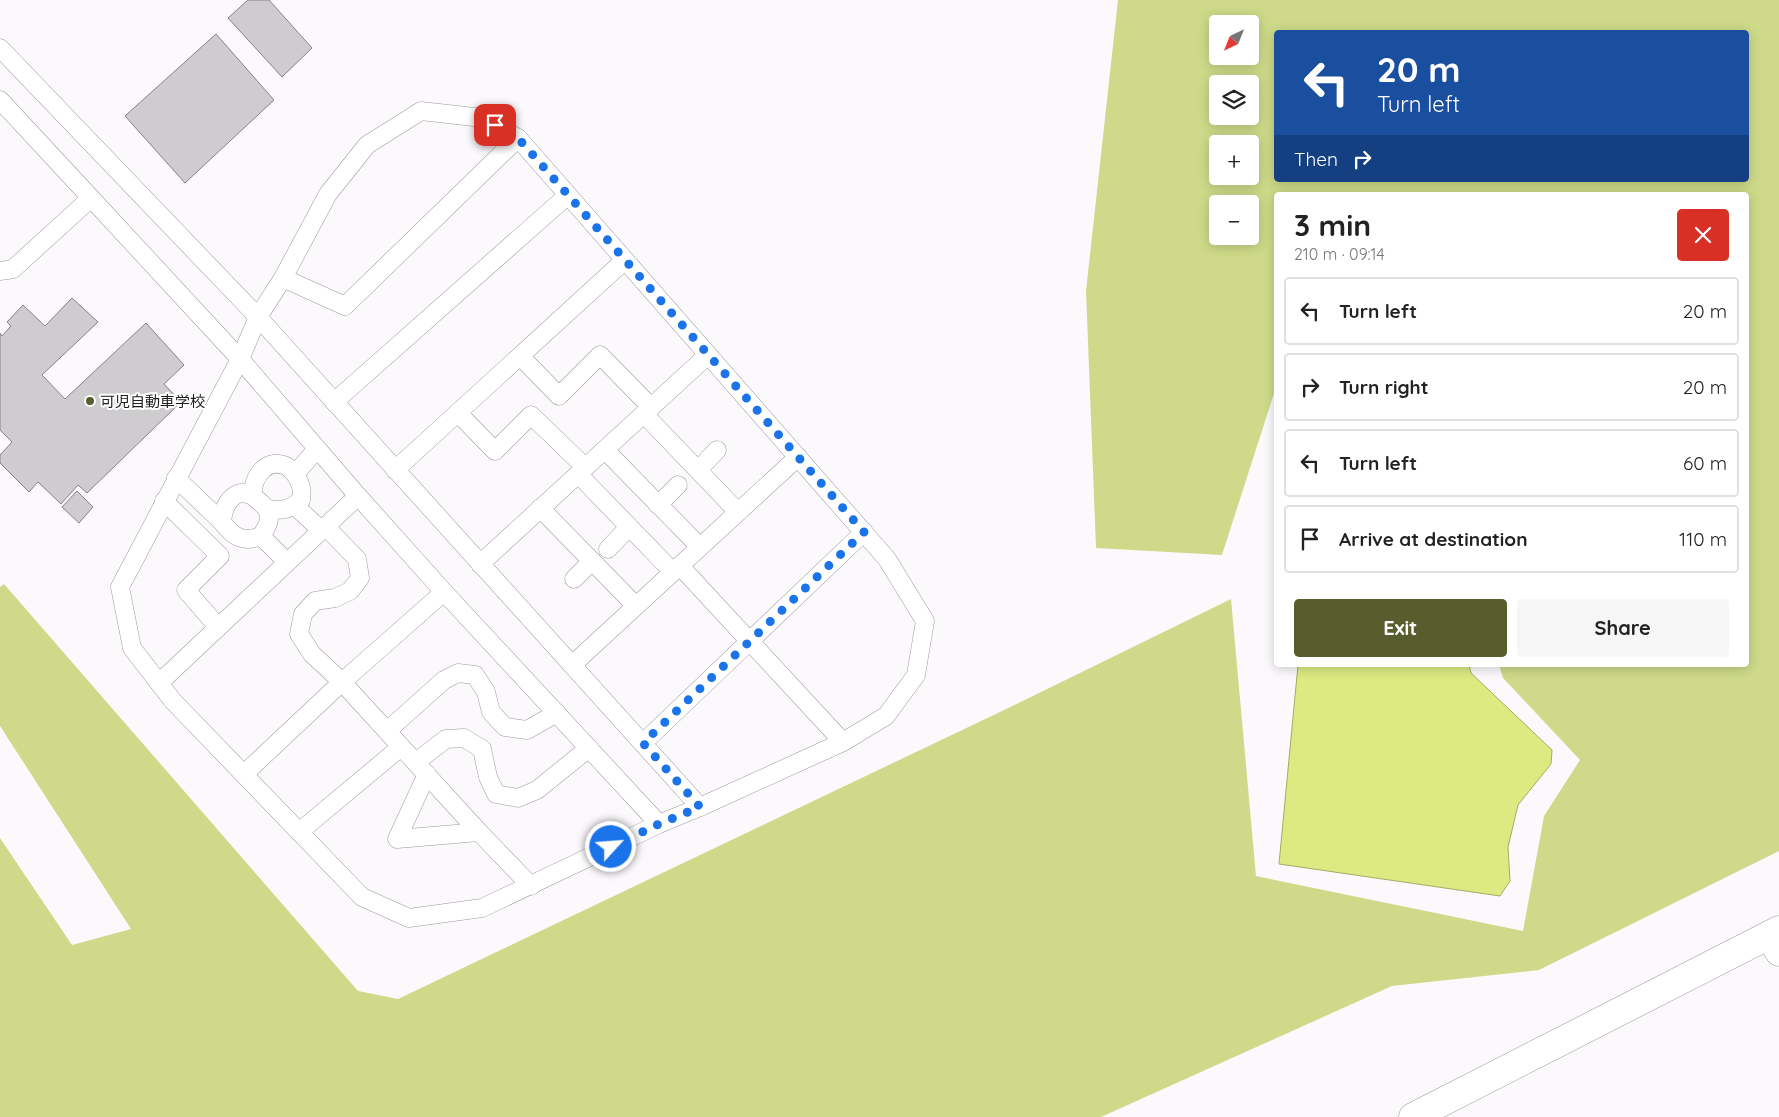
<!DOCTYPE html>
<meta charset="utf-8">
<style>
body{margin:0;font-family:Quicksand,"Noto Sans JP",sans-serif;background:#f6f6f6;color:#222;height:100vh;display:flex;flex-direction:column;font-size:19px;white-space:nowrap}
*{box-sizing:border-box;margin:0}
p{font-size:16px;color:#767676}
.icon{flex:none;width:28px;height:28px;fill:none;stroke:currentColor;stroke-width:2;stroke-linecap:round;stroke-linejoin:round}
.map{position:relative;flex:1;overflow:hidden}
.side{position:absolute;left:1274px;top:192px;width:475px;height:475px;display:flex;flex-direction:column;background:#fff;border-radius:5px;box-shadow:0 2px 12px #0003}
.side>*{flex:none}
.top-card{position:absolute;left:1274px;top:30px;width:475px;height:152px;border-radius:5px;box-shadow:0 2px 12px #0003;background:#1a4fa0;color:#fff;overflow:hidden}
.needle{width:32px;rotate:223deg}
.buttons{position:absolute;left:1209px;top:15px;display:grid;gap:10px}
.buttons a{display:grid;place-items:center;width:50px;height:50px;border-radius:5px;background:#fff;box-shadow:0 2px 12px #0003;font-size:25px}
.pin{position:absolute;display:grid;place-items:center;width:42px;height:42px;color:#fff;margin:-21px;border-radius:10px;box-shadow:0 2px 8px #0006}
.me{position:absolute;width:55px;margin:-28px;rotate:64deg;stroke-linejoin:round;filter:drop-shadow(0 0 4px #0008)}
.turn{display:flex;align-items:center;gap:18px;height:105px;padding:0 20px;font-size:22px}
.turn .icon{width:65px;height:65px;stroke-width:2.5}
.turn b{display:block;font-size:35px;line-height:42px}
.then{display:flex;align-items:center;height:48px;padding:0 20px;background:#0003;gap:10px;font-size:19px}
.round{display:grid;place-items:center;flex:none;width:52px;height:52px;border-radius:5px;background:#f6f6f6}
.headline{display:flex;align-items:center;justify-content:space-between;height:85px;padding:0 20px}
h1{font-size:30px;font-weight:700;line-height:38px}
.action{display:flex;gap:10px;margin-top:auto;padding:10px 20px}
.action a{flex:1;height:58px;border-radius:5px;background:#575d2c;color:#fff;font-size:20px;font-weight:700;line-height:58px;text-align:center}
.action a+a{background:#f6f6f6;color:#222}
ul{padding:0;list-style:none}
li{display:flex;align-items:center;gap:15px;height:68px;margin:0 10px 8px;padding:0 10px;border:2px solid #e0e0e0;border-radius:5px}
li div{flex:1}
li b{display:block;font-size:19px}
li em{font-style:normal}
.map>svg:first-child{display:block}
.green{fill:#ceda89;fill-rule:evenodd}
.water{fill:#dcea82;stroke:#a3ac64}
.building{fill:#cecccf;stroke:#868386}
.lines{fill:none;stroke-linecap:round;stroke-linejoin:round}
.lane-casing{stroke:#9c999c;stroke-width:19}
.street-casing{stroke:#9c999c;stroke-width:29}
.secondary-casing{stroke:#9c999c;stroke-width:29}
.lane{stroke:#fff;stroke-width:18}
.street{stroke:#fff;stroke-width:28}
.secondary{stroke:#fff;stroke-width:28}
.route{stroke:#1a73e8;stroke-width:9;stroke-dasharray:0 16.2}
.poi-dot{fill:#575d2c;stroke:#fff;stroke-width:2}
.labels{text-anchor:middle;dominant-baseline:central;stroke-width:4;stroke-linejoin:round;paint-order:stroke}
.poi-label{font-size:15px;fill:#1e1d1f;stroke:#fff;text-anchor:start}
</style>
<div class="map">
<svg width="1779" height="1117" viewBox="0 0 1779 1117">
<rect width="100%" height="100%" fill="#fcf9fc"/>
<path class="green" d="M1118,0H1779V851L1539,970L1392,986L1101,1117H0V838L72,945L131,929L0,726V587L4,584L358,991L398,999L1002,711L1231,599L1256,876L1523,931L1544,816L1580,760L1503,678L1499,665H1746V195H1276V387L1222,555L1096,548L1086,291ZM1218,24H1250V56H1218ZM1276,32H1746V180H1276ZM1218,84H1250V116H1218ZM1218,144H1250V176H1218ZM1218,204H1250V236H1218Z"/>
<path class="water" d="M1298,665H1469L1471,673L1552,750L1551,764L1518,805L1508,847L1510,881L1500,896L1279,864Z"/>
<g class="building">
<path d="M248,0H269L312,48L282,77L228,18Z"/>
<path d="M216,34L274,100L185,183L125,116Z"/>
<path d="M72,298L98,322L42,375L65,399L146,323L184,365L164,384L181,402L87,493L78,485L61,504L38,482L29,492L0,463V455L12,442L0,430V333L2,336L11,326L7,322L23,305L45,326Z"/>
<path d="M77,491L93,507L79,523L62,507Z"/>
</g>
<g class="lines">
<g class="lane-casing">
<g id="lane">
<path d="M0,48L258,317L700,807"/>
<path d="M0,100L91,198"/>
<path d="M421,111L483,118L518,138L887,559L925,621L916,675L886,716L843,742L700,807L659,824L482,908L409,918L362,897L173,701L132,648L120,587L240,359L258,317L283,278L328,194L367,145Z"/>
<path d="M0,271L13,269L91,198L240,359L358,496L444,592L659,824"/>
<path d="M283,278L345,306L518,138"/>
<path d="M520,356L559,396L600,355L651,407"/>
<path d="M334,402L568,195"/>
<path d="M458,413L495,451L531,415L585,467"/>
<path d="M644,414L738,512"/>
<path d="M605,450L700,547"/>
<path d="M395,470L625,260"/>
<path d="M698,470L717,450"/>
<path d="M578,474L673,572"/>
<path d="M176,478L222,522"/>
<path d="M253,495C252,478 266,457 286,466C289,467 292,471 295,474L317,449"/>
<path d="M164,501L220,556L186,590L218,627"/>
<path d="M658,505L678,485"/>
<path d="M295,506L321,530"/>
<path d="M540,508L636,606"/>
<path d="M267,509C282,511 290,510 301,500C303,490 301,483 295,474"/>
<path d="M325,526L357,559L360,578L350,591L335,598L315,601L303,614L299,634L312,654L342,682L479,832L531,886"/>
<path d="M261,536C264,531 269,525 269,518C270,511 265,507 260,502C240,482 224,499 222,522C233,537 243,543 261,536L287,562"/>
<path d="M608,549L629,527"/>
<path d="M480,564L708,355"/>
<path d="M680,566L843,742"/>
<path d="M574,579L592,561"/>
<path d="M572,665L798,457"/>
<path d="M159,683L358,496"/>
<path d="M387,731L444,680L458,673L475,675L486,692L491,712L505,727L527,730L557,713"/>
<path d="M643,743L864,532"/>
<path d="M416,762L446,739L464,738L482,749L488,777L496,794L518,798L537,790L589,748"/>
<path d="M244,774L342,682L444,592"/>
<path d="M427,774L397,839L479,832"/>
<path d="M299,832L401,747"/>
</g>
</g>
<g class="street-casing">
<path id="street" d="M1769,935L1779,952"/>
</g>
<g class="secondary-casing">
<path id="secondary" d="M1413,1117L1779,930"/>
</g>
<use href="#lane" class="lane"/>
<use href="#street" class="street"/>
<use href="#secondary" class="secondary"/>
</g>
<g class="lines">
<path class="route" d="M495,125L518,138L864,532L643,743L700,807L659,824L611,847"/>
</g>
<circle class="poi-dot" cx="90" cy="401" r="5"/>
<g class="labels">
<g class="poi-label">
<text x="100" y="401">可児自動車学校</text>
</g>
</g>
</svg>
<div class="buttons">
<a><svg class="needle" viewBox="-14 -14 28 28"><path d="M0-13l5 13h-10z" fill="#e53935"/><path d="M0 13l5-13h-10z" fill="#767676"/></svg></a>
<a><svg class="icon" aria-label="layers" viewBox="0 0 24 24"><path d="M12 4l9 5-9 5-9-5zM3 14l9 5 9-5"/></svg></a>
<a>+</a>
<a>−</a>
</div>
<div class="pin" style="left:495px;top:125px;background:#d93025"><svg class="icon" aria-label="arrive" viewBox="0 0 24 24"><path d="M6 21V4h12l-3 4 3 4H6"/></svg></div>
<svg class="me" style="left:611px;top:847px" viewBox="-20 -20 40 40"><circle r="17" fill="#1a73e8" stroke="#fff" stroke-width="3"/><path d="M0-11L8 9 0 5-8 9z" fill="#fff"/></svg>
<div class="top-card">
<div class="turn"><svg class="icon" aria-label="left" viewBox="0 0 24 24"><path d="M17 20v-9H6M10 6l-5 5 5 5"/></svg><div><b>20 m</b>Turn left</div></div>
<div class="then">Then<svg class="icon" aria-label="right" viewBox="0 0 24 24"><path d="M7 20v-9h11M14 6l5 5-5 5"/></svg></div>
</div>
<section class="side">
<div class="headline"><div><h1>3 min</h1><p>210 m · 09:14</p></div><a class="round" style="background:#d93025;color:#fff"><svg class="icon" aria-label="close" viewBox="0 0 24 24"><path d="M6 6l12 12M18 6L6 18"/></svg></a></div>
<ul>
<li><svg class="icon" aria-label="left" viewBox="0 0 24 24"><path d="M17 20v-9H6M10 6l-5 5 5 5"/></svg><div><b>Turn left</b></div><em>20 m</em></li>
<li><svg class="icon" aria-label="right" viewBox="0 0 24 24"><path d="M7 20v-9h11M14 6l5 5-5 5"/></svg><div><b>Turn right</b></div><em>20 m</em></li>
<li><svg class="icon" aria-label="left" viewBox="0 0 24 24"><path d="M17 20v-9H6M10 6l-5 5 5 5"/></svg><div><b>Turn left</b></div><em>60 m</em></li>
<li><svg class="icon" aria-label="arrive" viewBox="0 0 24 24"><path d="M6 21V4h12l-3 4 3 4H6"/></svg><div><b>Arrive at destination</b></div><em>110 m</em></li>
</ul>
<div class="action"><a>Exit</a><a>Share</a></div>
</section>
</div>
